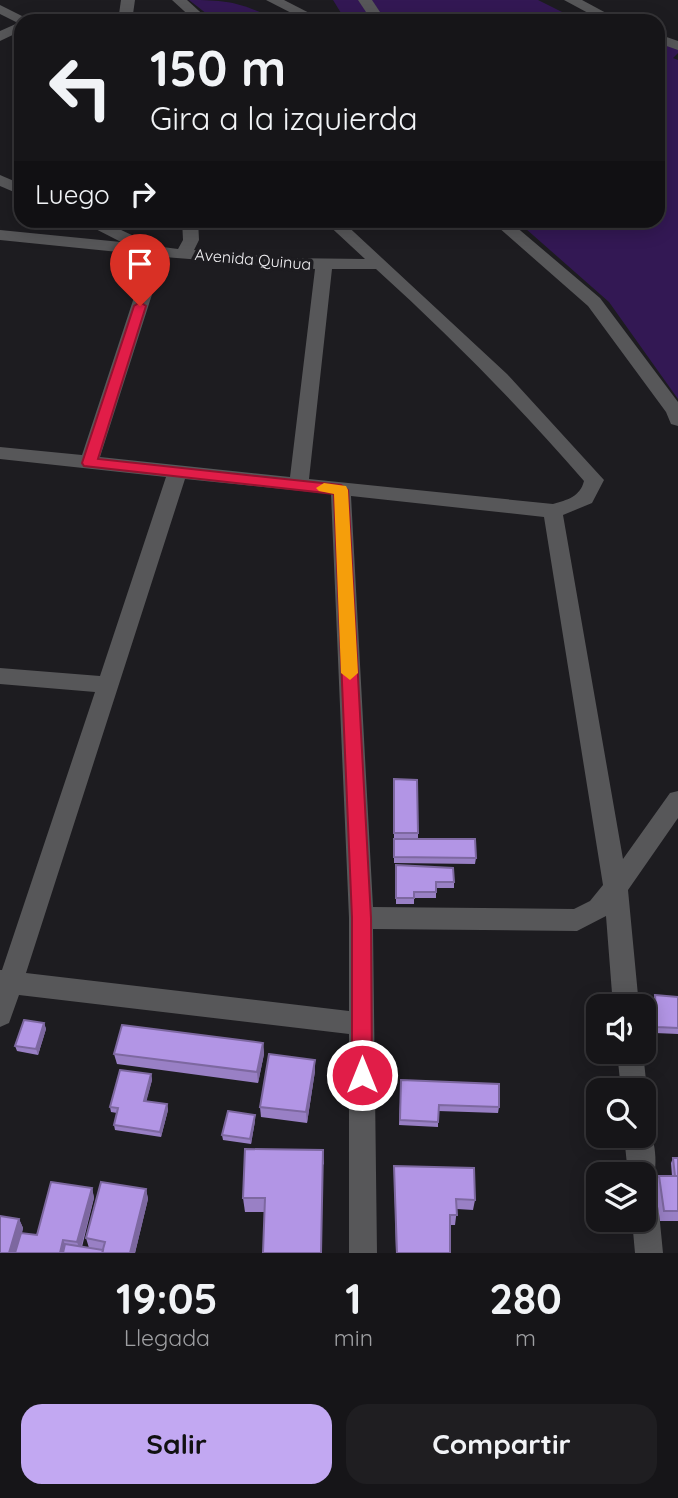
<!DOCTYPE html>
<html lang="es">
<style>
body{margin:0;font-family:Quicksand,sans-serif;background:#1f1e21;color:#f1f3f6;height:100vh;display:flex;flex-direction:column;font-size:26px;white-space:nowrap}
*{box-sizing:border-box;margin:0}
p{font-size:23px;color:#9e9fa2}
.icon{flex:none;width:38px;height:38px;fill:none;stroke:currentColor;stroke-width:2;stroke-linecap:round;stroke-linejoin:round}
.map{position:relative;height:1253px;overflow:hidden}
.sheet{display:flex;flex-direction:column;background:#161518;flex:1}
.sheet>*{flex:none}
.guide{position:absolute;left:14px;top:14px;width:651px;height:214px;border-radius:21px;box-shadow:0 4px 18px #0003,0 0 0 2px #353437;background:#161518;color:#f1f3f6;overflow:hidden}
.fabs{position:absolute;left:586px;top:994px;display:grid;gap:14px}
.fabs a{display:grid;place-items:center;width:70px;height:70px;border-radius:14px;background:#161518;box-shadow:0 4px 18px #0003,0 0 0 2px #353437;font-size:35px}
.pin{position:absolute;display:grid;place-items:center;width:60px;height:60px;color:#fff;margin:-72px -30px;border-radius:50% 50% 50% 0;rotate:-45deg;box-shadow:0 0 7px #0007}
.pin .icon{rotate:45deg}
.me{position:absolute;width:77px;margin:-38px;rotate:0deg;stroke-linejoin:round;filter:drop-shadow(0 0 5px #0008)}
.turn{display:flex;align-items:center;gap:24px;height:147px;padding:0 21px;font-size:32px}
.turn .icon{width:91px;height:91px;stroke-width:2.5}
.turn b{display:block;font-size:49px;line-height:60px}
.then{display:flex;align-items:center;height:66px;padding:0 21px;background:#0003;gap:14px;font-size:26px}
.eta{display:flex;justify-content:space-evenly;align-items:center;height:119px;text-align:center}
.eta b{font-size:42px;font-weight:800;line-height:49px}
.action{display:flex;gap:14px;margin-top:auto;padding:14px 21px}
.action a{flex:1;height:80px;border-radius:21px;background:#c2a8f2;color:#111;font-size:28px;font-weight:800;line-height:80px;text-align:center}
.action a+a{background:#1f1e21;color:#f1f3f6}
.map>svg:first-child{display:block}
.green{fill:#331854}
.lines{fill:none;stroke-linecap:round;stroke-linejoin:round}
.minor{fill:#575759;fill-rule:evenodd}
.wall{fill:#9980c5}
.shaded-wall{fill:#7d68a0}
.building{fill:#b295e5;stroke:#7d68a0;stroke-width:2}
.route{fill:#e11d48;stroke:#92132f;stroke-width:2}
.slow{fill:#f59e0b}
.labels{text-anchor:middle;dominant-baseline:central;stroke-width:7;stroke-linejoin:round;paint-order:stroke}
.far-street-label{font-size:16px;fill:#f3f2f5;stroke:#1d1c20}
</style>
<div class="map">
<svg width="678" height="1253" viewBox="0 0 678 1253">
<rect width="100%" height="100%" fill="#1d1c20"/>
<g class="green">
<path d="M189,0C231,0 241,3 280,21H216Z"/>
<path d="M333,0H538L580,21H346Z"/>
<path d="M658,36L678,43V53L673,58L678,60V399L609,302L517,221L658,220Z"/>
</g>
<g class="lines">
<g class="minor">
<path d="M121,0H135L132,21H118Z"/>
<path d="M172,0H187L210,21H195Z"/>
<path d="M266,0H284L325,21H307Z"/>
<path d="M358,0H372L386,21H372Z"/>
<path d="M564,0H582L621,21H603Z"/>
<path d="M0,5L32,21H21V31L0,41V31L18,23L0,14Z"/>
<path d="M658,34L678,41V50L658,43Z"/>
<path d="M0,175L21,184V195L0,186Z"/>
<path d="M78,220H100L155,246L178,249L183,240L182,220H198L199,240L194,250L285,258L365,259L323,220H341L507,374L604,480L592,503L563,515L623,859L670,793L678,791V818L628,890L639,1006H613L606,916L577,931L373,929L377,1253H349V1034L19,995L9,1023L0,1027V970H2L95,692L0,684V668L100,676L166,477L0,459V447L82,455L148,255L0,240V230L121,242ZM164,257L315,269L290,477L100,457ZM332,269H376C450,336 519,406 584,481C580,497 567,500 553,504L309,479ZM185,479L331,494L349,918V1011L26,973ZM351,496L544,517L603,885L590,901L574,909L373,907Z"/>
<path d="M490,220H508L600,298L678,402V426L671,424L666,412L588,306Z"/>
<path d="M617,1052H643L647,1090L644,1097V1090H621Z"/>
<path d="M644,1125C657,1135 658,1169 652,1184L644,1187V1174H628L624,1136H644Z"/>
<path d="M644,1188L654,1192L658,1202L663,1253H635L632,1220H644Z"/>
</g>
</g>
<g class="wall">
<path d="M394,779L418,833V839L476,858L475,864L394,863Z"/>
<path d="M396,865L454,882V888H436V898H414V904H396Z"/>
<path d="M655,995L678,997V1034L655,1033L653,1001Z"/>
<path d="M44,1023L46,1029L38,1055L17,1051L15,1046Z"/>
<path d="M263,1043L264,1054L258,1083L117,1064L114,1054Z"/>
<path d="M315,1060V1071L307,1123L261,1117L260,1107Z"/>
<path d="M151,1074L152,1080L146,1101L167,1104L168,1110L161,1137L115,1130L114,1125L117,1113L111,1112L110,1107Z"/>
<path d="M401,1080L499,1107L498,1113L438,1111V1127L399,1125Z"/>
<path d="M255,1121L251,1144L223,1140L222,1135Z"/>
<path d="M323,1150L324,1164L265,1212H245L243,1198Z"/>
<path d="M673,1158H678V1221H660L655,1185L659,1176H672L671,1163Z"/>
<path d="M394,1166L475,1200L473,1210L457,1209L455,1225H450V1253H396Z"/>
<path d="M92,1188L94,1198L82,1247L89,1248L86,1238L146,1189L148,1199L135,1253H0L19,1219L23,1228L22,1233L37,1235Z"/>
</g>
<g class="shaded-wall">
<path d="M44,1023L46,1029L38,1055L36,1049Z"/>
<path d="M263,1043L264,1054L258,1083L257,1072Z"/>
<path d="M315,1060V1071L307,1123L306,1112Z"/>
<path d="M151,1074L152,1080L145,1107L144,1101Z"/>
<path d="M167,1104L168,1110L161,1137L160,1132Z"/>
<path d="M255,1115V1121L251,1144L250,1139Z"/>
<path d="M92,1188L94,1198L80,1251L77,1242Z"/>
<path d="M146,1189L148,1199L135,1253H130Z"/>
<path d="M19,1219L23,1228L16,1253H9Z"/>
<path d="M63,1240L67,1249L66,1253H60Z"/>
</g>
<g class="building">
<path d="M394,779L417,780L418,833H394Z"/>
<path d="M394,839H475L476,858L394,857Z"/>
<path d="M396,865L453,868L454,882H436V892H414V898H396Z"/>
<path d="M655,995L678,997V1028L657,1027Z"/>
<path d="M24,1020L44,1023L36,1049L15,1046Z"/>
<path d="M122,1025L263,1043L257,1072L114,1054Z"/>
<path d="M269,1054L315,1060L306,1112L260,1107Z"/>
<path d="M120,1070L151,1074L144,1101L167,1104L160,1132L114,1125L118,1108L110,1107Z"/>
<path d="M401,1080L499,1084V1107L439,1105L438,1122L400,1120Z"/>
<path d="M228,1111L255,1115L250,1139L222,1135Z"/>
<path d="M245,1149L323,1150L321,1253H263L265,1198H243Z"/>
<path d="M673,1158H678V1176H675Z"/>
<path d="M394,1166L474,1168L475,1200L456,1199L457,1215H450V1253H397Z"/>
<path d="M659,1176H678V1211H664Z"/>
<path d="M51,1182L92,1188L77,1242L63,1240L60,1253H15L21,1233L37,1235Z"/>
<path d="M101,1182L146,1189L130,1253H102L105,1242L86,1238Z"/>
<path d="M0,1216L19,1219L9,1253H0Z"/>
<path d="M65,1244L103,1250L102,1253H63Z"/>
</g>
<path class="route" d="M140,302L146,306L98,459L341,485L348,490L371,918L372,1075L370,1082L362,1085L355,1082L352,1075V918L334,494L84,466L82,463L134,306Z"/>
<path class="slow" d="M324,483L346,486L348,490L358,673L350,680L341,673L334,494L319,491L316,488Z"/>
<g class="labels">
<g class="far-street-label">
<text transform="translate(253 259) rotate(5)">Avenida Quinua</text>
</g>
</g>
</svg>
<div class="fabs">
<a><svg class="icon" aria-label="sound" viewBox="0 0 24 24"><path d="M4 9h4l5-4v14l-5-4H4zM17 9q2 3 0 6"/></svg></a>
<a><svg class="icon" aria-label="search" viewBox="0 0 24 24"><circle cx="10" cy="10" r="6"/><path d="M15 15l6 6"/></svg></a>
<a><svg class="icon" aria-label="layers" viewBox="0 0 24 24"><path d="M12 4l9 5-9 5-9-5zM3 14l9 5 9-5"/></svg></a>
</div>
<div class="pin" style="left:140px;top:306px;background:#d93025"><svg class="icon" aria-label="arrive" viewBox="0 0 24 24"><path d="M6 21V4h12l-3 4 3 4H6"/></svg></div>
<svg class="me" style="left:362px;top:1075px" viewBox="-20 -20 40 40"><circle r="17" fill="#e11d48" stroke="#fff" stroke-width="3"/><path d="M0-11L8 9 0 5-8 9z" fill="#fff"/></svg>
<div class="guide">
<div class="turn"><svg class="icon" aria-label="left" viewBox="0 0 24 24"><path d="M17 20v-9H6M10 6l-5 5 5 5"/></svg><div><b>150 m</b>Gira a la izquierda</div></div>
<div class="then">Luego<svg class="icon" aria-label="right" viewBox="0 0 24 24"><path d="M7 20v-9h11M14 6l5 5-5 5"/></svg></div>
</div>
</div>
<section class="sheet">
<div class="eta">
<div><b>19:05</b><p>Llegada</p></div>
<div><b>1</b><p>min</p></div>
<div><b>280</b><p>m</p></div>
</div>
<div class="action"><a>Salir</a><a>Compartir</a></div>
</section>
